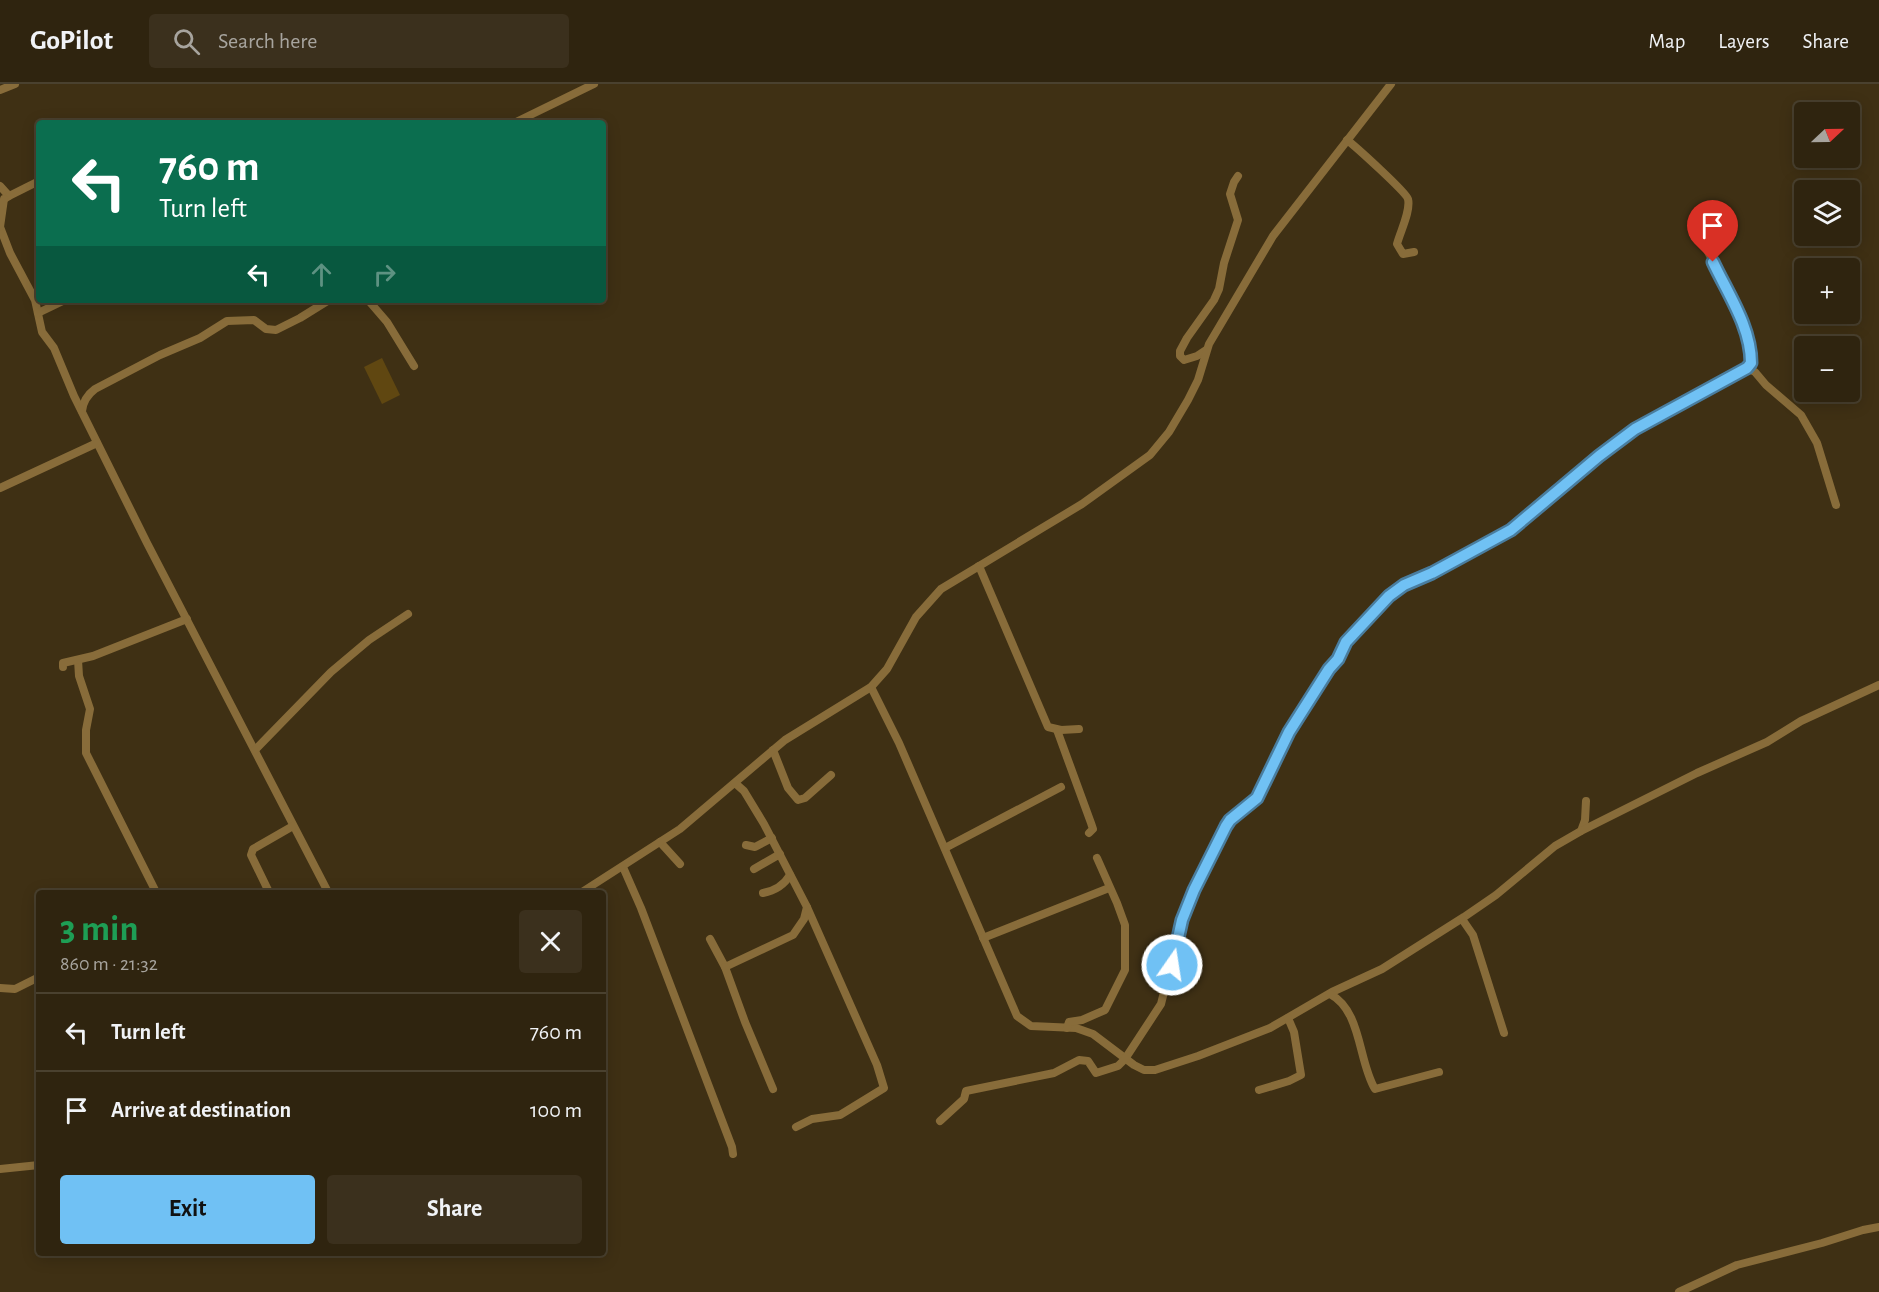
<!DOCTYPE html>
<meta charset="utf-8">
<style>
body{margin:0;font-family:"Alegreya Sans",sans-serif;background:#3b301d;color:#f1f3f6;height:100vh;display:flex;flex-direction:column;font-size:22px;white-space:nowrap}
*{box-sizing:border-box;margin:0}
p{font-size:20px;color:#a7a49e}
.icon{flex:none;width:33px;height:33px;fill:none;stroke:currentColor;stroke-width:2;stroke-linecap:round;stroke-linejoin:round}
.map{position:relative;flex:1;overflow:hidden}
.panel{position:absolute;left:36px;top:806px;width:570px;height:366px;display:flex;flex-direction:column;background:#2f240f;border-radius:6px;box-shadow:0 3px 15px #0003,0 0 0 2px #4a412f}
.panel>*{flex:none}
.banner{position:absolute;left:36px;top:36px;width:570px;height:183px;border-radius:6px;box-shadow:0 3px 15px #0003,0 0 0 2px #4a412f;background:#0b6e4f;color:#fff;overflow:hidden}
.needle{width:39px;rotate:68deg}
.buttons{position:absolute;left:1794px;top:18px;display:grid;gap:12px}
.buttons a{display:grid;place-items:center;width:66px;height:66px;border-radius:6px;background:#2f240f;box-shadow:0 3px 15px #0003,0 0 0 2px #4a412f;font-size:30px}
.pin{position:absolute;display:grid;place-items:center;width:51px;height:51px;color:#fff;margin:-62px -26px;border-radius:50% 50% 50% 0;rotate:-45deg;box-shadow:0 0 6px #0007}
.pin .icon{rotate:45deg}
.me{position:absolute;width:66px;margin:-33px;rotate:13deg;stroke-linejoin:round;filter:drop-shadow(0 0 4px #0008)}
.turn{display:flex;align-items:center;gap:21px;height:126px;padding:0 24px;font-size:27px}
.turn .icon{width:78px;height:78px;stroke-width:2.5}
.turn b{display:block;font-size:42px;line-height:51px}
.lanes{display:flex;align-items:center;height:57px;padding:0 24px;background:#0003;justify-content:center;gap:30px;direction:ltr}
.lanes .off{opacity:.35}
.round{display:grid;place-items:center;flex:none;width:63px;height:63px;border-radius:6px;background:#3b301d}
.head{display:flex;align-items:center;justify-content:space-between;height:102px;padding:0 24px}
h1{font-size:36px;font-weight:700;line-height:45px;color:#1e9e55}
.cta{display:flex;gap:12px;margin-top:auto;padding:12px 24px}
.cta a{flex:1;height:69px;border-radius:6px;background:#70c1f4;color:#111;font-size:24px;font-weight:700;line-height:69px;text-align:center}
.cta a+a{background:#3b301d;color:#f1f3f6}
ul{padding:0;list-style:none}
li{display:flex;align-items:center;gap:18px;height:78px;padding:0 24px;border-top:2px solid #4a412f}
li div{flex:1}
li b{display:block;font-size:22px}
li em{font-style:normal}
header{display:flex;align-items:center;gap:36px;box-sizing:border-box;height:84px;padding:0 30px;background:#2f240f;border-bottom:2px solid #4a412f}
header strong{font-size:28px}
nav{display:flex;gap:33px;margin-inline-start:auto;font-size:21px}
.search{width:420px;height:54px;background:#3b301d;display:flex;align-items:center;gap:15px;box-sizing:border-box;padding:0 21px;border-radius:6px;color:#a7a49e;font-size:22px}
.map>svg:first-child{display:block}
.green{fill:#604711}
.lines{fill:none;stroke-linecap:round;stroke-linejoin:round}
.minor{stroke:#886c3a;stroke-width:8}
.route-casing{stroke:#497d9f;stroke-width:15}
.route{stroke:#70c1f4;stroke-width:10}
</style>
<header>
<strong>GoPilot</strong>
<div class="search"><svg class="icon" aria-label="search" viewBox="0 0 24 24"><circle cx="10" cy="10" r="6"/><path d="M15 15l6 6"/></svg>Search here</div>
<nav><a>Map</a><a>Layers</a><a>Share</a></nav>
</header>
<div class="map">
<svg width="1879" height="1208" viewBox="0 0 1879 1208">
<rect width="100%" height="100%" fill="#3f3014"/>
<path class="green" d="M382,274L400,311L382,320L364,283Z"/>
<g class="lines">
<g class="minor">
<path d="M0,6L15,0"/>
<path d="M514,39L594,0"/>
<path d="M1347,56C1355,62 1406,108 1408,115C1411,127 1400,148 1397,160L1403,170L1414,168"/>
<path d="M0,102L9,112L6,114"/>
<path d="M9,112L39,97"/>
<path d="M0,143L10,169L35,216L42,248L54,264L74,312L147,459L328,808"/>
<path d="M0,143L4,115"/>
<path d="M1703,158C1720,193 1751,241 1751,279L1747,284"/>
<path d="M368,216L387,238L414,282"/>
<path d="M38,229L65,216"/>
<path d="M1206,266L1197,272L1184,276L1180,272V267L1187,254L1214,216L1219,205L1224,179L1238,136L1230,110L1234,98L1238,92"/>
<path d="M82,327C83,317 87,311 95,305L160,271L200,254L227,237L254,236L266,245L276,246L300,234L329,216"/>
<path d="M0,404L97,359"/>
<path d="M979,482L1048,643L1061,646L1079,645"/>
<path d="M78,576L79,592L90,625L86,646V669L156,808"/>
<path d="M63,583V579L93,572L187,535"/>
<path d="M871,603L899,659L1017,932L1031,942L1076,944L1093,950L1134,981L1144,986H1155L1198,972L1270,944L1332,908L1382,885L1464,833L1496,811L1555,762L1581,747L1585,736L1586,717"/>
<path d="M1057,646L1091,739L1093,745L1089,749"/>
<path d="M255,666L331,588L369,556L408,530"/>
<path d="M773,666L788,704L798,716L805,714L831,691"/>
<path d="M1581,747L1697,689L1767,658L1801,637L1879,601"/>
<path d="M660,758L680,780"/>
<path d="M746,761L755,763L772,754"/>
<path d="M945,764L1061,703"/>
<path d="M623,783L641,824L732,1063L733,1070"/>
<path d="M754,785L780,770"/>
<path d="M269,808L251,771L253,765L293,742"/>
<path d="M582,808L680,745L785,656L871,603L887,585L916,533L941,505L1082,420L1150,371L1169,348L1188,316L1198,296L1209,260L1273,152L1391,0"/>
<path d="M763,809C774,807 784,801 790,791"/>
<path d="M1462,835L1473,851L1504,949"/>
<path d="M983,854L1109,804"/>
<path d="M710,855L725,883L793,851L804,835L807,823L764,740L744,707L735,699"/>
<path d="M725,883L745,938L773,1005"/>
<path d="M0,904L15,905L39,893"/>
<path d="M1330,910C1362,927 1358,977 1375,1005L1439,988"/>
<path d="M1067,944L1069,938L1082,936L1105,926L1125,886V841L1117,819L1097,774"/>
<path d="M1259,1006L1289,997L1301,991L1294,948L1288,934"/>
<path d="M940,1037L964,1015L966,1007L1054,989L1079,976L1088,977L1096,989L1118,982L1125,975L1161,920L1182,836L1194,806L1226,742L1230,736L1257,714L1289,648L1329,585L1338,575L1346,558L1389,512L1404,501L1432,489L1511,445L1599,372L1635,345L1747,284L1755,288L1766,301L1801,331L1817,359L1836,421"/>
<path d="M796,1043L812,1035L840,1031L884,1004L877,981L807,823"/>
<path d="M0,1085L39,1081"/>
<path d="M1679,1208L1737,1181L1822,1159L1863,1146L1879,1143"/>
</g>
</g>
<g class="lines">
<g class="route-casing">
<path id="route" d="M1172,881L1182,836L1194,806L1226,742L1230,736L1257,714L1289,648L1329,585L1338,575L1346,558L1389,512L1404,501L1432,489L1511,446L1599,372L1635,345L1747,284L1751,279C1751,243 1728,210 1713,178"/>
</g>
<use href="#route" class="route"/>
</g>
</svg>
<div class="buttons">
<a><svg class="needle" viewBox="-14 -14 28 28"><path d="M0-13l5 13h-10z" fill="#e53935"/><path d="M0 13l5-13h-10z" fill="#a7a49e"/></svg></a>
<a><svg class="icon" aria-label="layers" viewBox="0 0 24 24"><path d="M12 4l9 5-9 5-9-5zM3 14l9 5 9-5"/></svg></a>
<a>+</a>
<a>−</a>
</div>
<div class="pin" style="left:1713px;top:178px;background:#d93025"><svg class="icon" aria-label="arrive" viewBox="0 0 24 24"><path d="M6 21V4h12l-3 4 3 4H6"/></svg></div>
<svg class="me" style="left:1172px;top:881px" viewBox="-20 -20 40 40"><circle r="17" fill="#70c1f4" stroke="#fff" stroke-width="3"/><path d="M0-11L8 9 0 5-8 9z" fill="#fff"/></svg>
<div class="banner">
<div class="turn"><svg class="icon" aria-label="left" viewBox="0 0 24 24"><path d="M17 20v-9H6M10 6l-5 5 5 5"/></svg><div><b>760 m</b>Turn left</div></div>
<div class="lanes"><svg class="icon" aria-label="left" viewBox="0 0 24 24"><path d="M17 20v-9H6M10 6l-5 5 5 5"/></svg><svg class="icon off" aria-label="ahead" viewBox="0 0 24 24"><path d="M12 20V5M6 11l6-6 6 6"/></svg><svg class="icon off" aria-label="right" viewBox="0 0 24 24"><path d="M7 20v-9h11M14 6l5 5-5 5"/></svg></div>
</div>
<section class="panel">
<div class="head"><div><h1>3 min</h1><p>860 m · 21:32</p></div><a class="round"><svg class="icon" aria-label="close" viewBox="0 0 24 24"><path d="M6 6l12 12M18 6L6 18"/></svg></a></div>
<ul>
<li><svg class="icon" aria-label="left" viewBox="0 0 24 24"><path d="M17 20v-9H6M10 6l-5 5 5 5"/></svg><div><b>Turn left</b></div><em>760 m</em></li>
<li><svg class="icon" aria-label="arrive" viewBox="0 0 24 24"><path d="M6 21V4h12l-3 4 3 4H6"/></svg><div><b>Arrive at destination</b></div><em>100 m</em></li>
</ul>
<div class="cta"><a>Exit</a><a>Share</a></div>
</section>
</div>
